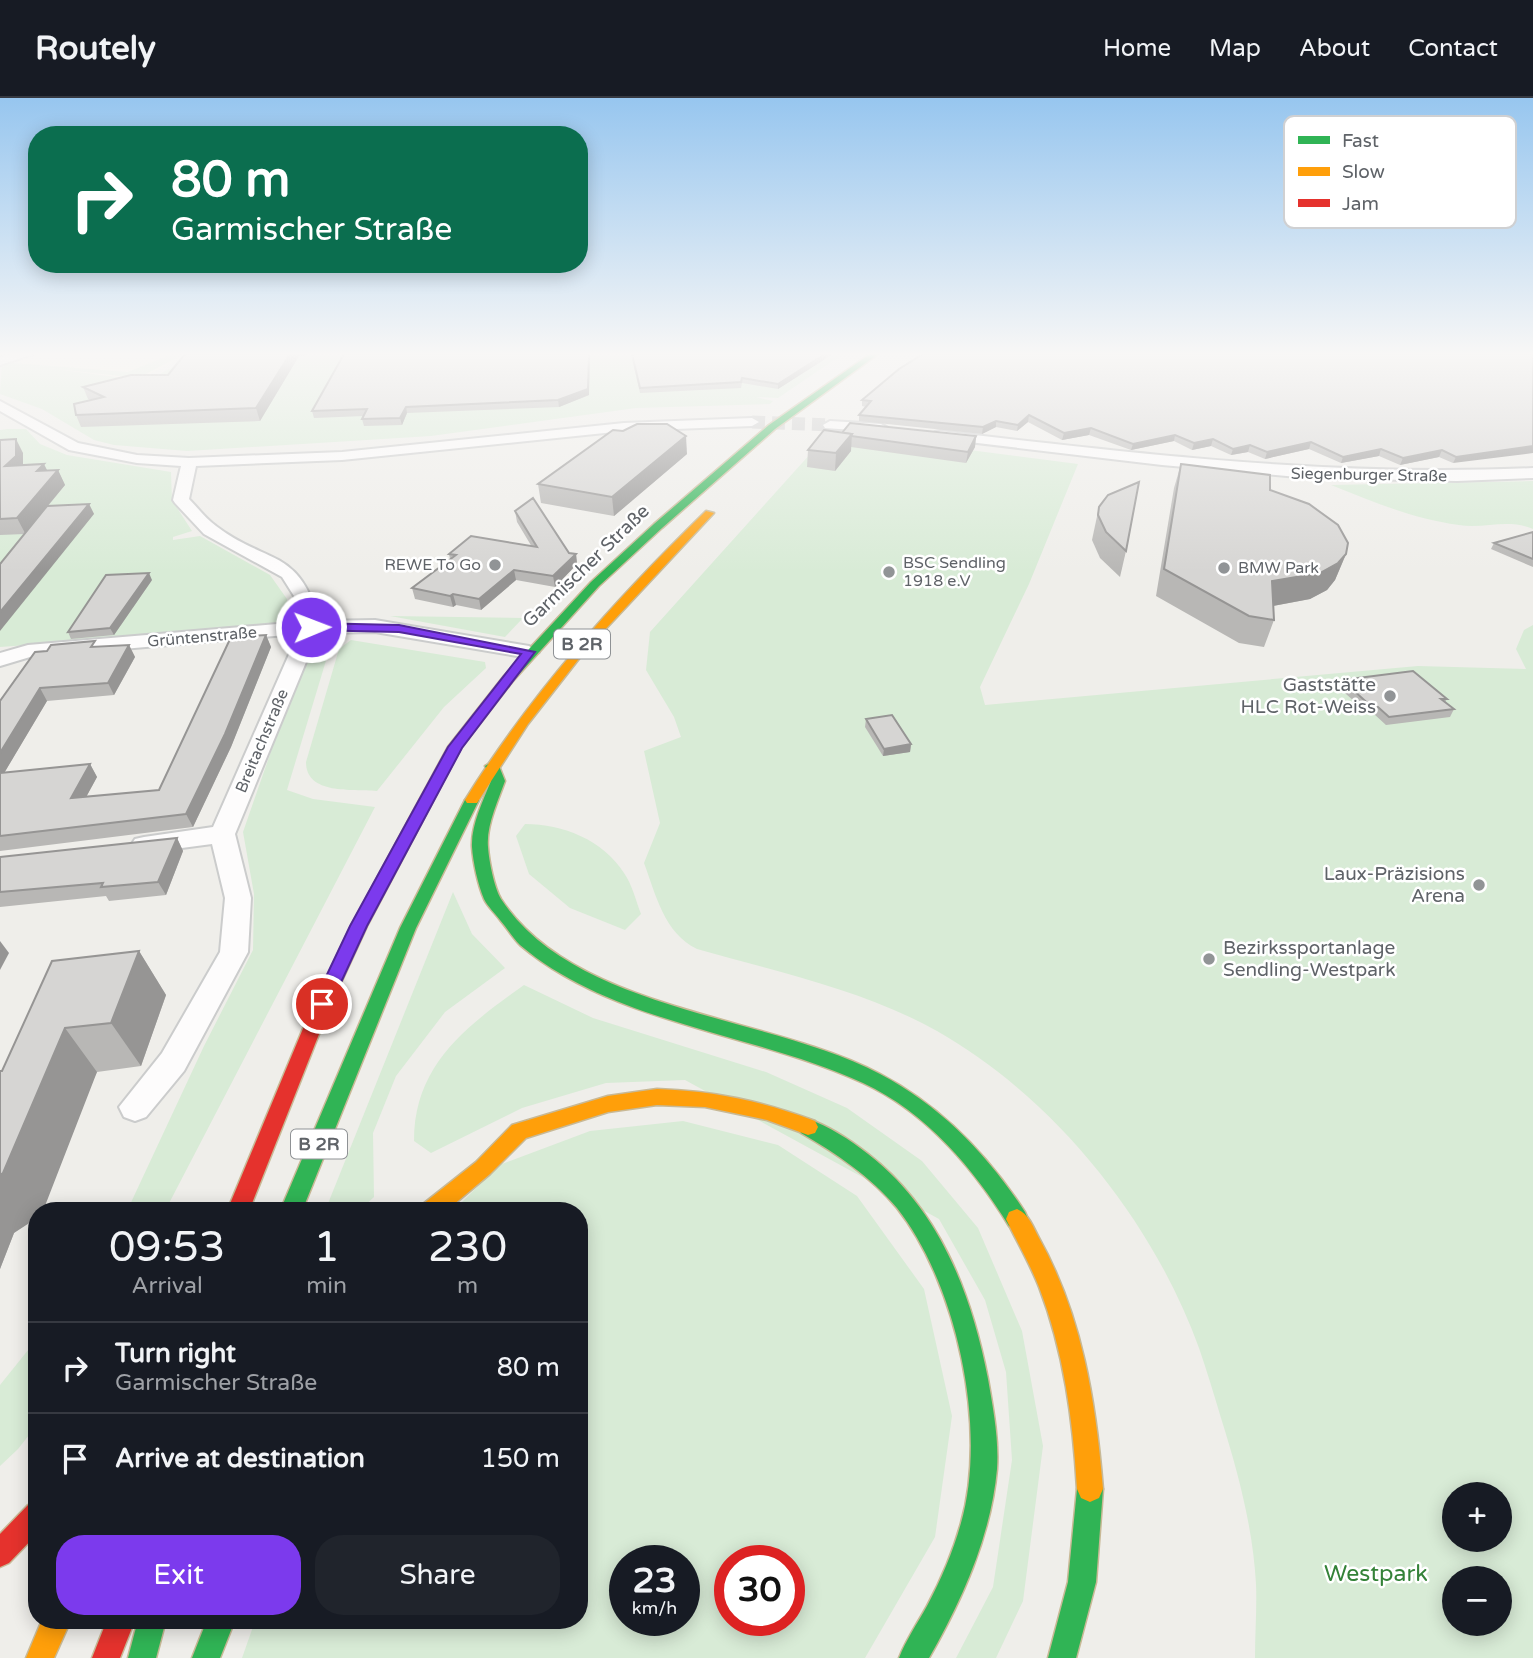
<!DOCTYPE html>
<meta charset="utf-8">
<style>
body{margin:0;font-family:"Varela Round",sans-serif;background:#20242c;color:#f1f3f6;height:100vh;display:flex;flex-direction:column;font-size:26px;white-space:nowrap}
*{box-sizing:border-box;margin:0}
p{font-size:23px;color:#9ea1a6}
.icon{flex:none;width:38px;height:38px;fill:none;stroke:currentColor;stroke-width:2;stroke-linecap:round;stroke-linejoin:round}
.map{position:relative;flex:1;overflow:hidden}
.sheet{position:absolute;left:28px;top:1104px;width:560px;height:427px;display:flex;flex-direction:column;background:#171b24;border-radius:28px;box-shadow:0 4px 18px #0003}
.sheet>*{flex:none}
.hud{position:absolute;left:28px;top:28px;width:560px;height:147px;border-radius:28px;box-shadow:0 4px 18px #0003;background:#0b6e4f;color:#fff;overflow:hidden}
.fabs{position:absolute;left:1442px;top:1384px;display:grid;gap:14px}
.fabs a{display:grid;place-items:center;width:70px;height:70px;border-radius:50%;background:#171b24;box-shadow:0 4px 18px #0003;font-size:35px}
.speed{position:absolute;left:609px;top:1447px;display:flex;gap:14px;font-size:35px;font-weight:700;text-align:center}
.speed>*{display:grid;place-content:center;width:91px;height:91px;border-radius:50%;background:#171b24;box-shadow:0 4px 18px #0003;line-height:1}
.speed small{font-size:18px;font-weight:400}
.speed .limit{border:10px solid #d22;background:#fff;color:#111}
.pin{position:absolute;display:grid;place-items:center;width:60px;height:60px;color:#fff;margin:-30px;border:4px solid #fff;border-radius:50%;box-shadow:0 2px 7px #0007}
.me{position:absolute;width:77px;margin:-38px;rotate:89deg;stroke-linejoin:round;filter:drop-shadow(0 0 5px #0008)}
.turn{display:flex;align-items:center;gap:24px;height:147px;padding:0 28px;font-size:32px}
.turn .icon{width:91px;height:91px;stroke-width:2.5}
.turn b{display:block;font-size:49px;line-height:60px}
.eta{display:flex;justify-content:space-evenly;align-items:center;height:119px;text-align:center}
.eta b{font-size:42px;font-weight:600;line-height:49px}
.action{display:flex;gap:14px;margin-top:auto;padding:14px 28px}
.action a{flex:1;height:80px;border-radius:28px;background:#7c3aed;color:#fff;font-size:28px;font-weight:600;line-height:80px;text-align:center}
.action a+a{background:#20242c;color:#f1f3f6}
ul{padding:0;list-style:none}
li{display:flex;align-items:center;gap:21px;height:91px;padding:0 28px;border-top:2px solid #363941}
li div{flex:1}
li b{display:block;font-size:26px}
li em{font-style:normal}
header{display:flex;align-items:center;gap:42px;box-sizing:border-box;height:98px;padding:0 35px;background:#171b24;border-bottom:2px solid #363941}
header strong{font-size:33px}
nav{display:flex;gap:38px;margin-inline-start:auto;font-size:24px}
.map>svg:first-child{display:block}
.commercial{fill:#f7f3e4}
.green{fill:#d8ebd6;fill-rule:evenodd}
.lines{fill:none;stroke-linecap:round;stroke-linejoin:round}
.street-tunnel{stroke:#cbcbca;stroke-width:13;stroke-dasharray:13 7;stroke-linecap:butt}
.street-casing{stroke:#cbcccc;stroke-width:4}
.fast-casing{stroke:#c8b996;stroke-width:3}
.slow-casing{stroke:#c8b996;stroke-width:3}
.jam-casing{stroke:#c8b996;stroke-width:3}
.street{fill:#fdfcfc;fill-rule:evenodd}
.fast{fill:#30b455;fill-rule:evenodd}
.slow{fill:#ff9f0a;fill-rule:evenodd}
.jam{fill:#e5322d;fill-rule:evenodd}
.wall{fill:#b8b7b5}
.shaded-wall{fill:#969594}
.building{fill:#d6d5d3;stroke:#969594;stroke-width:2}
.route{fill:#7c3aed;stroke:#51269a;stroke-width:2}
.poi-dot{fill:#919496;stroke:#fff;stroke-width:2.5}
.labels{text-anchor:middle;dominant-baseline:central;stroke-width:5;stroke-linejoin:round;paint-order:stroke}
.far-street-label{font-size:16px;fill:#5f6368;stroke:#fff}
.far-poi-label{font-size:16px;fill:#5f6368;stroke:#fff;text-anchor:start}
.shield{fill:#fff;stroke:#8f9295;stroke-width:2}
.shield-label{font-size:18px;font-weight:bold;fill:#5f6368}
.street-label{font-size:19px;fill:#5f6368;stroke:#fff}
.poi-label{font-size:19px;fill:#5f6368;stroke:#fff;text-anchor:end}
.near-park-label{font-size:23px;fill:#348238;stroke:#fff}
.key{fill:#fff;stroke:#cfd0d2;stroke-width:2}
.key-label{font-size:19px;fill:#5f6368}
</style>
<header>
<strong>Routely</strong>
<nav><a>Home</a><a>Map</a><a>About</a><a>Contact</a></nav>
</header>
<div class="map">
<svg width="1533" height="1560" viewBox="0 0 1533 1560">
<rect width="100%" height="100%" fill="#efeeea"/>
<path class="commercial" d="M0,256H187L139,282L0,264Z"/>
<g class="green">
<path d="M172,256H184L138,280L47,270L147,283L197,256H843L778,300L756,299L773,303L770,306L636,310L431,338L187,353L114,347L94,342L42,311L0,296L2,264L128,274Z"/>
<path d="M8,331H26L40,346L67,357L171,374L172,402L192,433L173,439V442L200,438L270,477L287,501L288,520L276,529L0,549V332Z"/>
<path d="M830,334L1078,366L1029,486L980,589L985,607L1418,568L1526,571L1516,551L1524,532L1533,527V1560H1255C1255,1535 1257,1510 1256,1486C1253,1430 1238,1374 1221,1320C1214,1297 1207,1273 1199,1250C1153,1123 1055,1000 937,933C864,892 778,874 697,851C664,835 656,797 644,765L660,725L644,653L681,639L674,619L646,572L650,534ZM1454,1396H1500V1442H1454ZM1454,1480H1500V1526H1454Z"/>
<path d="M1533,383V431C1508,420 1485,431 1459,427C1414,421 1373,404 1331,387Z"/>
<path d="M390,518L523,520L505,539Z"/>
<path d="M351,542L485,564L486,570L444,609L377,693C352,691 306,697 306,664L339,551Z"/>
<path d="M331,546L287,692L313,701L375,709L165,1113H127L204,948L253,852L254,796L243,734L308,547Z"/>
<path d="M525,726C563,726 603,742 624,775C632,786 636,803 641,816L625,832L570,810L529,776L516,738Z"/>
<path d="M453,794L472,836L505,870L445,914L396,978L373,1035L374,1099L359,1113H325Z"/>
<path d="M524,887L593,920L766,974L847,1010L922,1063L978,1130L1022,1233L1043,1348L1023,1503L996,1560H956L993,1489L1012,1362L1006,1274L985,1202L939,1121L685,982L606,985L522,1010L431,1055L414,1043C414,966 467,928 524,887Z"/>
<path d="M683,1023L778,1047L857,1098L924,1191L952,1318L935,1439L865,1560H242L255,1523L579,1522V1113H453L499,1067L590,1033ZM625,1463H684V1522H625ZM730,1463H789V1522H730Z"/>
<path d="M37,1241V1327L18,1351L0,1368V1287Z"/>
</g>
<g class="lines">
<path class="street-tunnel" d="M752,324L830,327"/>
<g class="street-casing">
<g id="street">
<path d="M13,256H33L0,267V259Z"/>
<path d="M0,303L78,345L137,357L189,360L342,354L624,325L752,320L759,324L752,328L624,333L342,362L196,368L189,401C198,410 206,421 216,428C267,467 299,449 319,523L375,522L529,548L539,554L529,560L375,534L318,535L235,736L251,800L248,854L184,973L146,1019L135,1023L124,1019L119,1009L162,955L220,854L225,800L212,746L144,755L135,753L131,747L135,741L144,739L213,729L298,536L30,559L0,568V555L28,547L300,524L294,498L282,479L204,436L175,405L173,402L181,368L137,365L69,352L0,313Z"/>
<path d="M830,323L881,326L888,330L881,334L825,330L823,327Z"/>
<path d="M940,333C1138,356 1333,379 1533,370V380L1457,383L1309,380L1162,367L935,340V334Z"/>
</g>
</g>
<g class="fast-casing">
<g id="fast">
<path d="M870,256H878L775,331L662,430L599,488L512,584L461,650L367,828L322,926L316,928L310,926L307,921L351,828L448,649L504,578L591,484L654,426L769,327Z"/>
<path d="M492,664L499,668L505,683C498,703 486,728 488,749C489,763 494,789 501,801C575,914 769,917 880,976C941,1008 988,1057 1025,1114L1028,1121L1025,1128L1017,1131L1009,1128C974,1071 926,1014 863,985C755,935 613,926 520,847C513,840 507,830 500,822C495,815 488,809 484,801C478,787 473,764 472,749C471,727 483,703 491,683L485,668Z"/>
<path d="M472,697L479,702L416,830L302,1113H280L400,830L465,702Z"/>
<path d="M808,1021C829,1028 850,1042 868,1056C939,1111 971,1194 988,1281C993,1310 999,1341 997,1371C991,1438 962,1502 929,1560H899C906,1542 917,1526 927,1508C941,1482 953,1454 961,1425C988,1331 957,1186 897,1110C870,1078 837,1056 801,1035L798,1029L801,1023Z"/>
<path d="M1090,1378L1099,1382L1103,1391L1096,1484L1076,1560H1048L1068,1484L1077,1391L1081,1382Z"/>
<path d="M138,1522H166L156,1560H128Z"/>
<path d="M207,1522H235L220,1560H192Z"/>
</g>
</g>
<g class="slow-casing">
<g id="slow">
<path d="M706,413L714,415L585,553L528,626L477,705H467L465,702C532,594 615,502 706,413Z"/>
<path d="M657,991C715,993 761,1003 815,1023L818,1029L815,1035L808,1037L767,1022L705,1009L657,1007L608,1014L526,1040L490,1076L446,1113H419L423,1106L476,1064L512,1027L608,998Z"/>
<path d="M1017,1111C1029,1116 1033,1129 1039,1140C1082,1217 1096,1304 1103,1391L1099,1400L1090,1404L1081,1400L1077,1391C1073,1322 1064,1254 1039,1189C1030,1166 1017,1144 1006,1121L1009,1114Z"/>
<path d="M42,1522H71L54,1560H26Z"/>
</g>
</g>
<g class="jam-casing">
<g id="jam">
<path d="M316,914L322,916L325,921L249,1113H227L307,921L310,916Z"/>
<path d="M37,1403V1436L9,1465L0,1469V1436L28,1407Z"/>
<path d="M107,1522H135L120,1560H92Z"/>
</g>
</g>
<use href="#street" class="street"/>
<use href="#fast" class="fast"/>
<use href="#slow" class="slow"/>
<use href="#jam" class="jam"/>
</g>
<g class="wall">
<path d="M185,256L306,257L299,258L260,323L81,329L76,317L91,302L88,301L83,289L168,277Z"/>
<path d="M344,256H590L589,297L559,309L407,315L402,327L364,328L362,321L364,318L314,320L312,313Z"/>
<path d="M631,256H833L778,291L742,285L741,290L640,295Z"/>
<path d="M1533,256L1453,365L1439,359L1400,367L1379,358L1341,365L1309,351L1265,361L1248,354L1231,357L1211,348L1192,352L1174,343L1131,352L1089,337L1062,342L1028,324L1017,333L996,329L982,336L859,323V317L866,309L862,308V302Z"/>
<path d="M623,333L687,356L614,418L541,405L538,386Z"/>
<path d="M842,335L976,338L975,349L966,365L851,349V353L835,373L807,369L808,352Z"/>
<path d="M0,342L23,355V367L47,372H58L65,387L48,408L89,406L94,416L25,436L0,437Z"/>
<path d="M1181,366L1270,392L1346,456L1335,482L1327,492L1310,501L1273,508L1274,522L1264,549L1239,545L1156,498L1174,390Z"/>
<path d="M1099,409L1126,453L1120,479L1100,460L1092,442Z"/>
<path d="M515,413L569,455L576,456L577,466L555,489L516,482L481,512L456,507L453,509L415,501L412,490L450,461L449,456L532,449L517,424Z"/>
<path d="M1533,434V469L1491,451L1494,445Z"/>
<path d="M152,482L114,537L71,541L68,534Z"/>
<path d="M266,537L271,549L231,649L193,729L0,753V603L98,549L129,547L135,559L114,597L47,603L4,675L90,666L97,679L86,699L159,692Z"/>
<path d="M1342,582L1447,601L1445,604L1454,611L1450,619L1386,627L1374,616L1370,617L1338,589Z"/>
<path d="M866,621L911,646L910,654L883,658L865,629Z"/>
<path d="M177,740L183,753L166,797L109,803L106,798L0,809V759Z"/>
<path d="M139,853L166,897L141,968L97,974L14,1135L0,1171V973H2Z"/>
</g>
<g class="shaded-wall">
<path d="M290,256H307L306,257L299,258L260,323L256,310Z"/>
<path d="M589,256V297L559,309L558,302Z"/>
<path d="M825,256H833L778,291V286Z"/>
<path d="M406,309L407,315L402,327L400,320Z"/>
<path d="M1029,317L1028,324L1017,333L1018,327Z"/>
<path d="M996,323V329L982,336L983,329Z"/>
<path d="M1091,330L1089,337L1062,342L1064,335Z"/>
<path d="M852,336L851,353L835,373L836,355Z"/>
<path d="M1175,337L1174,343L1131,352L1133,346Z"/>
<path d="M686,338L687,356L614,418L612,399Z"/>
<path d="M976,338L975,349L966,365L968,354Z"/>
<path d="M16,341L23,355V372L5,368Z"/>
<path d="M1213,341L1211,348L1192,352L1194,345Z"/>
<path d="M1311,344L1309,351L1265,361L1267,354Z"/>
<path d="M1250,347L1248,354L1231,357L1233,351Z"/>
<path d="M1533,348V355L1453,365L1456,359Z"/>
<path d="M1381,351L1379,358L1341,365L1343,359Z"/>
<path d="M1442,352L1439,359L1400,367L1403,360Z"/>
<path d="M44,366L51,380L58,372L65,387L25,435L17,420L37,373Z"/>
<path d="M89,406L94,416L0,533V514Z"/>
<path d="M576,456L577,466L555,489L553,478Z"/>
<path d="M1346,456L1335,482L1327,492L1310,501L1262,510L1272,483Z"/>
<path d="M514,472L516,482L481,512L479,501Z"/>
<path d="M149,475L152,482L114,537L110,530Z"/>
<path d="M453,496L456,507L453,509L450,498Z"/>
<path d="M266,537L271,549L231,649L193,729L186,716Z"/>
<path d="M129,547L135,559L114,597L108,585Z"/>
<path d="M40,590L47,603L0,682V655Z"/>
<path d="M1378,609L1374,616L1370,617L1373,610Z"/>
<path d="M911,646L910,654L883,658L884,651Z"/>
<path d="M90,666L97,679L78,714L71,700Z"/>
<path d="M177,740L183,753L166,797L158,784Z"/>
<path d="M0,843L9,855L0,872Z"/>
<path d="M139,853L166,897L141,968L111,925Z"/>
<path d="M65,930L97,974L43,1113H37V1120L14,1135L0,1171V1077Z"/>
</g>
<g class="building">
<path d="M185,256H290L256,310L76,317L74,306L104,299L83,289L131,277H168Z"/>
<path d="M344,256H589L588,291L558,302L406,309L400,320L362,321L367,311L312,313Z"/>
<path d="M632,256H825L778,286L742,280L741,284L640,290Z"/>
<path d="M923,256H1533V348L1456,359L1442,352L1403,360L1381,351L1343,359L1311,344L1267,354L1250,347L1233,351L1213,341L1194,345L1175,337L1133,346L1091,330L1064,335L1029,317L1018,327L996,323L983,329L859,317L871,303L862,302L899,271Z"/>
<path d="M850,325L976,338L968,354L851,338L852,336L842,335Z"/>
<path d="M637,326H667L686,338L612,399L538,386L613,332L623,333Z"/>
<path d="M824,332L852,336L836,355L808,352Z"/>
<path d="M16,341V358L5,368L44,366L37,373L58,372L17,420L0,421V342Z"/>
<path d="M1181,366L1270,377V392L1309,406L1338,427L1348,445L1346,456L1338,465L1320,475L1272,483L1274,522L1249,518L1164,471Z"/>
<path d="M1139,384L1126,453L1106,434L1098,417L1099,409L1108,397Z"/>
<path d="M533,400L569,455L576,456L553,478L514,472L479,501L453,496L450,498L412,490L456,457L449,456L471,438L537,449L515,413Z"/>
<path d="M89,406L0,514V466L47,408Z"/>
<path d="M1533,434V461L1494,445Z"/>
<path d="M149,475L110,530L68,534L106,477Z"/>
<path d="M266,537L225,636L186,716L0,738V675L90,666L71,700L159,692L231,539Z"/>
<path d="M95,543L91,549L129,547L108,585L40,590L0,655V603L35,554L47,553L51,547Z"/>
<path d="M1413,573L1447,601H1441L1454,611L1389,619L1378,609L1373,610L1342,582Z"/>
<path d="M892,617L911,646L884,651L866,621Z"/>
<path d="M177,740L158,784L101,789L103,785L0,794V759Z"/>
<path d="M139,853L111,925L65,930L3,1075L0,1077V973H2L52,863Z"/>
</g>
<linearGradient id="sky" x2="0" y2="1"><stop stop-color="#97c6ef"/><stop offset="0.54" stop-color="#f8f7f6"/><stop offset="1" stop-color="#f8f7f6" stop-opacity="0"/></linearGradient>
<rect width="1533" height="474" fill="url(#sky)"/>
<path class="route" d="M311,525L399,527L535,554L462,650L367,828L331,906L322,913L313,906L350,828L448,649L521,556L399,534L307,532V527Z"/>
<g class="poi-dot">
<circle cx="495" cy="467" r="7"/>
<circle cx="1224" cy="470" r="7"/>
<circle cx="889" cy="474" r="7"/>
<circle cx="1390" cy="598" r="7"/>
<circle cx="1479" cy="787" r="7"/>
<circle cx="1209" cy="861" r="7"/>
</g>
<g class="labels">
<g class="far-street-label">
<text transform="translate(1369 377) rotate(1)">Siegenburger Straße</text>
<text transform="translate(202 539) rotate(-5)">Grüntenstraße</text>
<text transform="translate(262 643) rotate(-67)">Breitachstraße</text>
</g>
<g class="far-poi-label">
<text x="903" y="465">BSC Sendling<tspan x="903" dy="18">1918 e.V</tspan></text>
<text x="481" y="467" text-anchor="end">REWE To Go</text>
<text x="1238" y="470">BMW Park</text>
</g>
<g class="shield">
<rect x="554" y="531.5" width="56" height="29" rx="5"/>
<rect x="291" y="1031.5" width="56" height="29" rx="5"/>
</g>
<g class="shield-label">
<text x="582" y="546">B 2R</text>
<text x="319" y="1046">B 2R</text>
</g>
<g class="street-label">
<text transform="translate(586 468) rotate(-44)">Garmischer Straße</text>
</g>
<g class="poi-label">
<text x="1376" y="587">Gaststätte<tspan x="1376" dy="22">HLC Rot-Weiss</tspan></text>
<text x="1465" y="776">Laux-Präzisions<tspan x="1465" dy="22">Arena</tspan></text>
<text x="1223" y="850" text-anchor="start">Bezirkssportanlage<tspan x="1223" dy="22">Sendling-Westpark</tspan></text>
</g>
<g class="near-park-label">
<text x="1376" y="1476">Westpark</text>
</g>
</g>
<rect x="1284" y="18" width="232" height="112" rx="10" class="key"/>
<rect x="1298" y="38" width="32" height="8" fill="#30b455"/>
<rect x="1298" y="69" width="32" height="9" fill="#ff9f0a"/>
<rect x="1298" y="101" width="32" height="8" fill="#e5322d"/>
<g class="key-label">
<text x="1342" y="49">Fast</text>
<text x="1342" y="80">Slow</text>
<text x="1342" y="112">Jam</text>
</g>
</svg>
<div class="fabs">
<a>+</a>
<a>−</a>
</div>
<div class="speed"><div>23<small>km/h</small></div><div class="limit">30</div></div>
<div class="pin" style="left:322px;top:906px;background:#d93025"><svg class="icon" aria-label="arrive" viewBox="0 0 24 24"><path d="M6 21V4h12l-3 4 3 4H6"/></svg></div>
<svg class="me" style="left:311px;top:529px" viewBox="-20 -20 40 40"><circle r="17" fill="#7c3aed" stroke="#fff" stroke-width="3"/><path d="M0-11L8 9 0 5-8 9z" fill="#fff"/></svg>
<div class="hud">
<div class="turn"><svg class="icon" aria-label="right" viewBox="0 0 24 24"><path d="M7 20v-9h11M14 6l5 5-5 5"/></svg><div><b>80 m</b>Garmischer Straße</div></div>
</div>
<section class="sheet">
<div class="eta">
<div><b>09:53</b><p>Arrival</p></div>
<div><b>1</b><p>min</p></div>
<div><b>230</b><p>m</p></div>
</div>
<ul>
<li><svg class="icon" aria-label="right" viewBox="0 0 24 24"><path d="M7 20v-9h11M14 6l5 5-5 5"/></svg><div><b>Turn right</b><p>Garmischer Straße</p></div><em>80 m</em></li>
<li><svg class="icon" aria-label="arrive" viewBox="0 0 24 24"><path d="M6 21V4h12l-3 4 3 4H6"/></svg><div><b>Arrive at destination</b></div><em>150 m</em></li>
</ul>
<div class="action"><a>Exit</a><a>Share</a></div>
</section>
</div>
